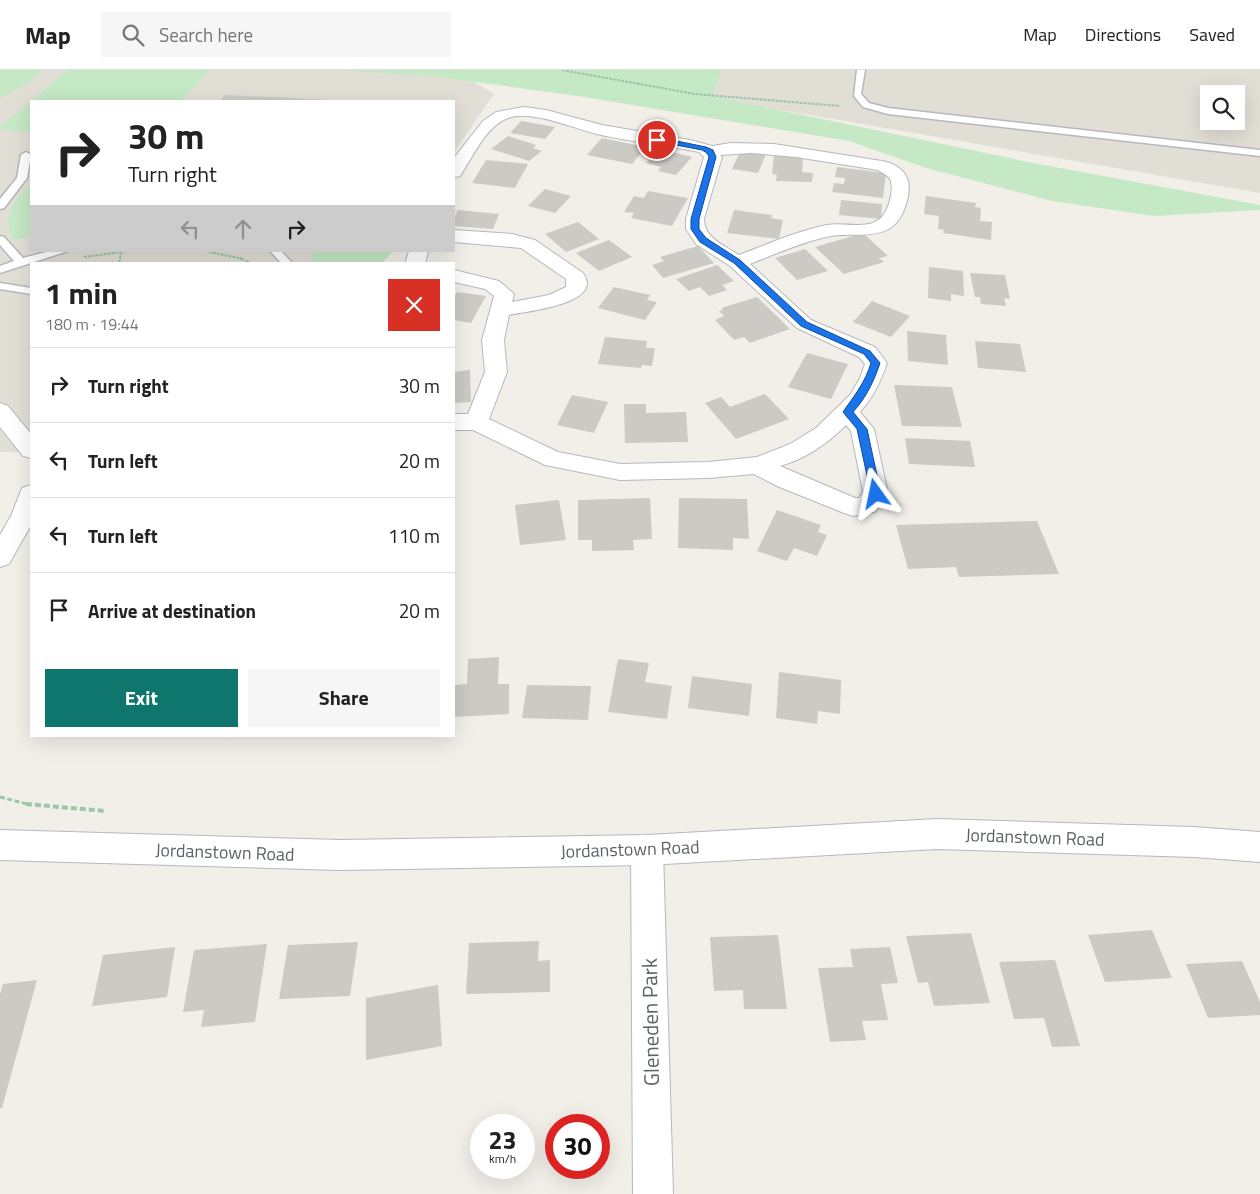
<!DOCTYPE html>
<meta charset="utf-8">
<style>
body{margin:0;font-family:"Titillium Web",sans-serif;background:#f6f6f6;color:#222;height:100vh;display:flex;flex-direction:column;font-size:19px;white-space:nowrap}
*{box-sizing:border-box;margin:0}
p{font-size:16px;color:#767676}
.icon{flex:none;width:28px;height:28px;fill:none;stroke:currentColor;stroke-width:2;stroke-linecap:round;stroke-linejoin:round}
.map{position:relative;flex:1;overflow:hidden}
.drawer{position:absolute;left:30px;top:192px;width:425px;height:475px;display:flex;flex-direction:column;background:#fff;border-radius:0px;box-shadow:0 5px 20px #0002}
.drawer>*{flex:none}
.top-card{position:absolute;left:30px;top:30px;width:425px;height:152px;border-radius:0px;box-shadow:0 5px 20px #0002;background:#fff;color:#222;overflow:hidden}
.controls{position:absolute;left:1200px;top:15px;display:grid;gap:10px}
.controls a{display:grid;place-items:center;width:45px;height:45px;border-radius:0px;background:#fff;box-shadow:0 5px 20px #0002;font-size:25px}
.speed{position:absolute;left:470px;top:1044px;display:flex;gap:10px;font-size:25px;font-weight:700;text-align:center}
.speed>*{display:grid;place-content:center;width:65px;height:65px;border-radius:50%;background:#fff;box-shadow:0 5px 20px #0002;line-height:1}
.speed small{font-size:12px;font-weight:400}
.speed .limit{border:8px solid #d22;background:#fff;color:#111}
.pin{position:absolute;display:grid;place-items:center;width:42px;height:42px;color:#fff;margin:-21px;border:2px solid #fff;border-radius:50%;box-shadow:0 1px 5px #0007}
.me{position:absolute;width:55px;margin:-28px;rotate:348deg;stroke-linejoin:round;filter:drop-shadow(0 0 4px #0008)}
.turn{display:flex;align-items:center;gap:18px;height:105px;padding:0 15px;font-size:22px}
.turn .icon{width:65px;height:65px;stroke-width:2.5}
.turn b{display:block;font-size:35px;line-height:42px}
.lanes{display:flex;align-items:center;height:48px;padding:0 15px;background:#0003;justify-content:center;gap:25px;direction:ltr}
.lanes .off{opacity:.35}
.round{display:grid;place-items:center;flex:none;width:52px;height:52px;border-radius:0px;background:#f6f6f6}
.overview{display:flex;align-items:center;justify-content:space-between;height:85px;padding:0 15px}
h1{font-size:30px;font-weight:700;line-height:38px}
.action{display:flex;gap:10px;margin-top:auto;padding:10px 15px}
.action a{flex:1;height:58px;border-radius:0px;background:#0f766e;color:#fff;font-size:20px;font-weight:700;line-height:58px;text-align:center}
.action a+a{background:#f6f6f6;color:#222}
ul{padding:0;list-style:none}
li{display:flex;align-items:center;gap:15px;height:75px;padding:0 15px;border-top:1px solid #e0e0e0}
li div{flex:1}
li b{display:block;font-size:19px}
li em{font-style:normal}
header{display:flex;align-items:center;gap:30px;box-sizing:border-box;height:70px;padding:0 25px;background:#fff;border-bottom:1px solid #e0e0e0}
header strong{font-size:24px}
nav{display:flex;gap:28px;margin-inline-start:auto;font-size:18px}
.search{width:350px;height:45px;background:#f6f6f6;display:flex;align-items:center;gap:12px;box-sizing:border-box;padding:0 18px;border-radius:0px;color:#767676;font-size:19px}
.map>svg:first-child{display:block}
.education{fill:#e1ded6;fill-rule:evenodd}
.green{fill:#c5e8c5}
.building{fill:#cccac5}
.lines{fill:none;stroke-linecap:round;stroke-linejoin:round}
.service-casing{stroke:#b5b8bc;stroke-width:3}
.minor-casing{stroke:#b5b8bc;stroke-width:2}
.tertiary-casing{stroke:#b5b8bc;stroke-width:2}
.path-far3{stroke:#9cc7a9;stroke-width:2;stroke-dasharray:3 1;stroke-linecap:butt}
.path-far2{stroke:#9cc7a9;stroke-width:2.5;stroke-dasharray:4 2;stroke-linecap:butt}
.path-far1{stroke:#9cc7a9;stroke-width:3;stroke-dasharray:5 2.5;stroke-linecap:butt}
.path{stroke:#9cc7a9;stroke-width:4;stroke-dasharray:6 3;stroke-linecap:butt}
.service{fill:#fff;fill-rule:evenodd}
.minor{fill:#fff;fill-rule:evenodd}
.tertiary{fill:#fff;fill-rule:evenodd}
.route{fill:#1a73e8;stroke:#114b97}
.labels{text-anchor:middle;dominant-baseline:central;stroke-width:4;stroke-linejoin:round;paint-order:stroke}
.street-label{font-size:18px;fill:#5f6368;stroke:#fff}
.near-street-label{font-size:21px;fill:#5f6368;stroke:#fff}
</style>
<header>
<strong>Map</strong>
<div class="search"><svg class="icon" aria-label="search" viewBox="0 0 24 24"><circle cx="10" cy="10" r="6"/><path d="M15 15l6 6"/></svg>Search here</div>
<nav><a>Map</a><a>Directions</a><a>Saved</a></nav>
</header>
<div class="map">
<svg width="1260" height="1124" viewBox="0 0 1260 1124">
<rect width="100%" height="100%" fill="#f1efe8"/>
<g class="education">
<path d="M0,0H455L494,24L454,82V31H31V181H393L381,194H31V382H0Z"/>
<path d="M589,0H1260V123L711,28ZM1209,24H1236V51H1209Z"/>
</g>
<g class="green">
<path d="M0,0H43L23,16L0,28Z"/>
<path d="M68,0H209L182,31H31V60L30,62L0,59V57Z"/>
<path d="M332,0H721L712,26L1033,93L1260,135V140L1154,146L1052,131L926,98L849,71L578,26L431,6Z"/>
<path d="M26,118L31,119V165L15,171C0,152 11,134 26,118Z"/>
<path d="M314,181H393L381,194H314L312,189Z"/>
</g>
<g class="building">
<path d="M225,25L332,30V31H220Z"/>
<path d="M521,51L555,57L545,69L510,63Z"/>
<path d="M508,66L536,75L533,78L542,81L529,91L491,79Z"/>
<path d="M602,68L646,77L632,94L587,85Z"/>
<path d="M660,79L692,87L676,105L658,101L661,97L646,93Z"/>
<path d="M741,80L766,84L758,103L732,99Z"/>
<path d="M774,86L803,88L802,102L813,103L812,112L776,111L777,105L772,104Z"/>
<path d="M486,90L528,94L515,118L472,113Z"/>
<path d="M837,97L886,103L883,128L832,122L834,113L844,114L845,108L835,107Z"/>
<path d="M545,119L571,126L555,143L528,136Z"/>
<path d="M648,121L688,128L672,156L631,148L634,143L624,142L634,126L644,128Z"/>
<path d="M926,126L976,133L975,137L981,138L980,151L992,152L991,170L943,163L944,160L938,159L939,146L924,144Z"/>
<path d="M841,130L882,134L881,149L839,145Z"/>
<path d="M458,140L499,144L493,159L454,156V148Z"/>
<path d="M734,140L772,145L771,148L783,150L779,169L727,163Z"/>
<path d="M578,152L599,169L566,182L545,164Z"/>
<path d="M863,163L888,186L879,188L884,192L844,204L815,177Z"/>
<path d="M609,170L632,187L599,201L576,183Z"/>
<path d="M698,176L714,193L663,208L652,195L664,191L660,187Z"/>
<path d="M805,179L828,201L797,210L775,188Z"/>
<path d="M717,195L734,211L722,215L727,220L709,226L700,217L689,221L676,209Z"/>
<path d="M929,197L963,201L964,226L951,224V231L928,228Z"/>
<path d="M970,203L1005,205L1010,229L1004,228L1006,236L981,234L980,227H975Z"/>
<path d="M614,217L650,225L647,230L657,232L645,250L598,238Z"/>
<path d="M457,222L486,226L471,253L454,250V227Z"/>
<path d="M757,227L790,259L750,273L744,267L734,270L715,250L724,246L719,241L723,240L721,238Z"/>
<path d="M872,231L910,246L891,267L853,252Z"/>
<path d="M907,261L946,265L948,295L908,291Z"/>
<path d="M605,267L647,271L646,278H655L652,296L642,295L641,298L598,294Z"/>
<path d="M975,271L1020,274L1026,302L978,298Z"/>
<path d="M807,283L848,294L831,329L788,317Z"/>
<path d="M470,300L471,332L454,333V302Z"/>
<path d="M894,315L952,317L962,357L902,356Z"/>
<path d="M765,324L789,349L736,369L705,333L721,327L730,337Z"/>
<path d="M572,325L608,332L594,363L557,355Z"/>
<path d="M624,334H646V343L686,342L688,372L625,373Z"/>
<path d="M905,368L970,371L975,397L909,394Z"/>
<path d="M650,428L652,469L633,470L634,480L592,481V470H578V430Z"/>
<path d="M679,428L747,429L749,469L733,468V480L678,478Z"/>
<path d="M559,430L566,470L520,475L515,435Z"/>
<path d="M777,440L821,455L818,462L827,465L817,486L794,478L787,491L757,481Z"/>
<path d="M1037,451L1059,504L959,507L956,497L908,499L896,455Z"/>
<path d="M499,587L498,614H509V644L454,647V615L467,614L468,589Z"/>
<path d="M618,589L649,593L645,612L672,616L667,649L608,642Z"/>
<path d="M779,602L841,610L840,644L818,641L817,654L776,648Z"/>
<path d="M692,606L752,614L749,646L688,638Z"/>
<path d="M527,615L591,616L588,650L522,648Z"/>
<path d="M1152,860L1172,908L1105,912L1088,865Z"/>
<path d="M971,863L990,933L934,936L928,912L918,913L906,866Z"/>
<path d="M778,865L787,939H744L743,920L714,921L710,867Z"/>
<path d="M539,871L538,891L550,890V922L466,924L469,873Z"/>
<path d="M358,872L350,926L279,929L288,875Z"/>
<path d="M267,874L255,952L201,957L204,940L183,942L194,880Z"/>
<path d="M175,877L167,927L92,936L103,885Z"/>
<path d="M890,877L898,913L881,914L888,950L862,951L866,970L830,972L818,898L853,897L850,879Z"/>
<path d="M1055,890L1080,976L1052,977L1044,948L1014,949L999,892Z"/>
<path d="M1242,891L1260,932V945L1208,948L1186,894Z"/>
<path d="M37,910L2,1038H0V924L3,914Z"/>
<path d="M438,915L442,976L366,990V928Z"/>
</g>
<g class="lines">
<g class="service-casing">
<g id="service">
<path d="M857,0H865L861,24L869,33L888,38L1260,80V86L888,44L863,37L854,26Z"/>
<path d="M26,82L31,85L27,108L4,138L0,139V129L17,108L21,85Z"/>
<path d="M0,166L4,167L23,188L50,181H68L0,203V196L14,191L0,175Z"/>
<path d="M270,181H281L293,194H282Z"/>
<path d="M0,213L31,218V224L0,219Z"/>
</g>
</g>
<g class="minor-casing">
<g id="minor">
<path d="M524,37L546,40L602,55L690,70L712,76L731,73L774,74L882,91C893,93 905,99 908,111C910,119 908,129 905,137C892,176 856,160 826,167C800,173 775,184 750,194L811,250L875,277L887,293C881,311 873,328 860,342L874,359L888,424L875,442L853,446L844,443L777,416L754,404L708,408L620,410L545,395L473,360H454V344H468L485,302L482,270L494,226L485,219L454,212V200L499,211L514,224L512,232L549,225L566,217V209L521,178L454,172V160L512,164L535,170L583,203C605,234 527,241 509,245L504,270L507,302L489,349L558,382L620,394L708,392L757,387L790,374L816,358L850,325L860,308L865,294L859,287L797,258L730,196L696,174L686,159V149L704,87L699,82C666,75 634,72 601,65C577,60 532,39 508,48C485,57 473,87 460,106L454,107V88L483,51L496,42ZM752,83L796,87L878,100C882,103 888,105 890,109C895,120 888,145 877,151C863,159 842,152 827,155C797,161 768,174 739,185C724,175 704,168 704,149L722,87L720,85ZM846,355L851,361L863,422L859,428H855L780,396C805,389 827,374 846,355Z"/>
<path d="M409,181H428L425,194H405Z"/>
<path d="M0,333L8,336L31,364V388L23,386L0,357Z"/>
<path d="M31,415V455L9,494L0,497V465L11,446L22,418Z"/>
<path d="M647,765L658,769L663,780L673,1124H633L631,780L636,769Z"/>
</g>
</g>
<g class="tertiary-casing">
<path id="tertiary" d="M937,749L1194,757L1260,762V792L1194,787L937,779L647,795L340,800L0,790V760L340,770L647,765Z"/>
</g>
<g class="path-far3">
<path d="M562,0L695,24L840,36"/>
<path d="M205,181L243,189"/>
<path d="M84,187L129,181"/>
<path d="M120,189L121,181"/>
</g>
<g class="path-far2">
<path d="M240,188L252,194"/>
<path d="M119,194L120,188"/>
</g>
<path class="path-far1" d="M0,727L31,735"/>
<path class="path" d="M26,734L105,741"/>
<use href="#service" class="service"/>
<use href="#minor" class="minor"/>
<use href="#tertiary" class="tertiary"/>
</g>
<path class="route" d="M657,67L706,77L713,80L716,87L699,149V159L706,168L740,190L807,252L870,281L880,293C874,311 866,328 853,342L867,359L881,424L880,427H873L871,424L857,359L843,342C854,326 865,313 871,293L864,284L801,256L734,193L700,172L691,159V149L709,87L707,83L702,80L655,71L654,70Z"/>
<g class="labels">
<g class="street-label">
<text transform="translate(1035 767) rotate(2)">Jordanstown Road</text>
<text transform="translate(630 779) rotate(-2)">Jordanstown Road</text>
<text transform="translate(225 782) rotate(2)">Jordanstown Road</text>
</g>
<g class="near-street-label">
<text transform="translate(650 952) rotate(-91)">Gleneden Park</text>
</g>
</g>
</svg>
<div class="controls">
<a><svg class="icon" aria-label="search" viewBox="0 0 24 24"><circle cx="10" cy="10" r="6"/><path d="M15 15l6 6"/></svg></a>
</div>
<div class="speed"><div>23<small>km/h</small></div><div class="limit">30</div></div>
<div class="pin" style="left:657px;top:70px;background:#d93025"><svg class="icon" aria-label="arrive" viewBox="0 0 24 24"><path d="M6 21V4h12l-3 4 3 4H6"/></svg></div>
<svg class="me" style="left:876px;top:424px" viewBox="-20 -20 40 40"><path d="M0-17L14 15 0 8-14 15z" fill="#1a73e8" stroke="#fff" stroke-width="4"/></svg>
<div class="top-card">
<div class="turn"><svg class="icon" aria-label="right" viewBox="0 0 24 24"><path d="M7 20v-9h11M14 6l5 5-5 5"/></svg><div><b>30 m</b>Turn right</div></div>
<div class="lanes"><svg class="icon off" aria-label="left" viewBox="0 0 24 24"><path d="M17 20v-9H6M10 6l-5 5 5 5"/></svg><svg class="icon off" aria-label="ahead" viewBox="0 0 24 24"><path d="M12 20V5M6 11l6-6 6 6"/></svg><svg class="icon" aria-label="right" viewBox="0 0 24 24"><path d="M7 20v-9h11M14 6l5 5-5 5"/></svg></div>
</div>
<section class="drawer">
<div class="overview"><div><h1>1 min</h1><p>180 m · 19:44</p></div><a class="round" style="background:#d93025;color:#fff"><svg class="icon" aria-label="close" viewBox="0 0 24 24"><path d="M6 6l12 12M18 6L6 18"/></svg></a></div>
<ul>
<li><svg class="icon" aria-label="right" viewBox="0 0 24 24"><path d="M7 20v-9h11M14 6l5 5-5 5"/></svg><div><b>Turn right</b></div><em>30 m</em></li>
<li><svg class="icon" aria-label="left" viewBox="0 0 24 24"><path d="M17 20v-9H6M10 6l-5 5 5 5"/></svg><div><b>Turn left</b></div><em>20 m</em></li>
<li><svg class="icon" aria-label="left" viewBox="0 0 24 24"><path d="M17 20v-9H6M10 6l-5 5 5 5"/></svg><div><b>Turn left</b></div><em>110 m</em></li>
<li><svg class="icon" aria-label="arrive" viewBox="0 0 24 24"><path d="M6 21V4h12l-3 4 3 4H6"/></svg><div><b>Arrive at destination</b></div><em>20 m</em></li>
</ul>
<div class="action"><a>Exit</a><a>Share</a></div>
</section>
</div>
